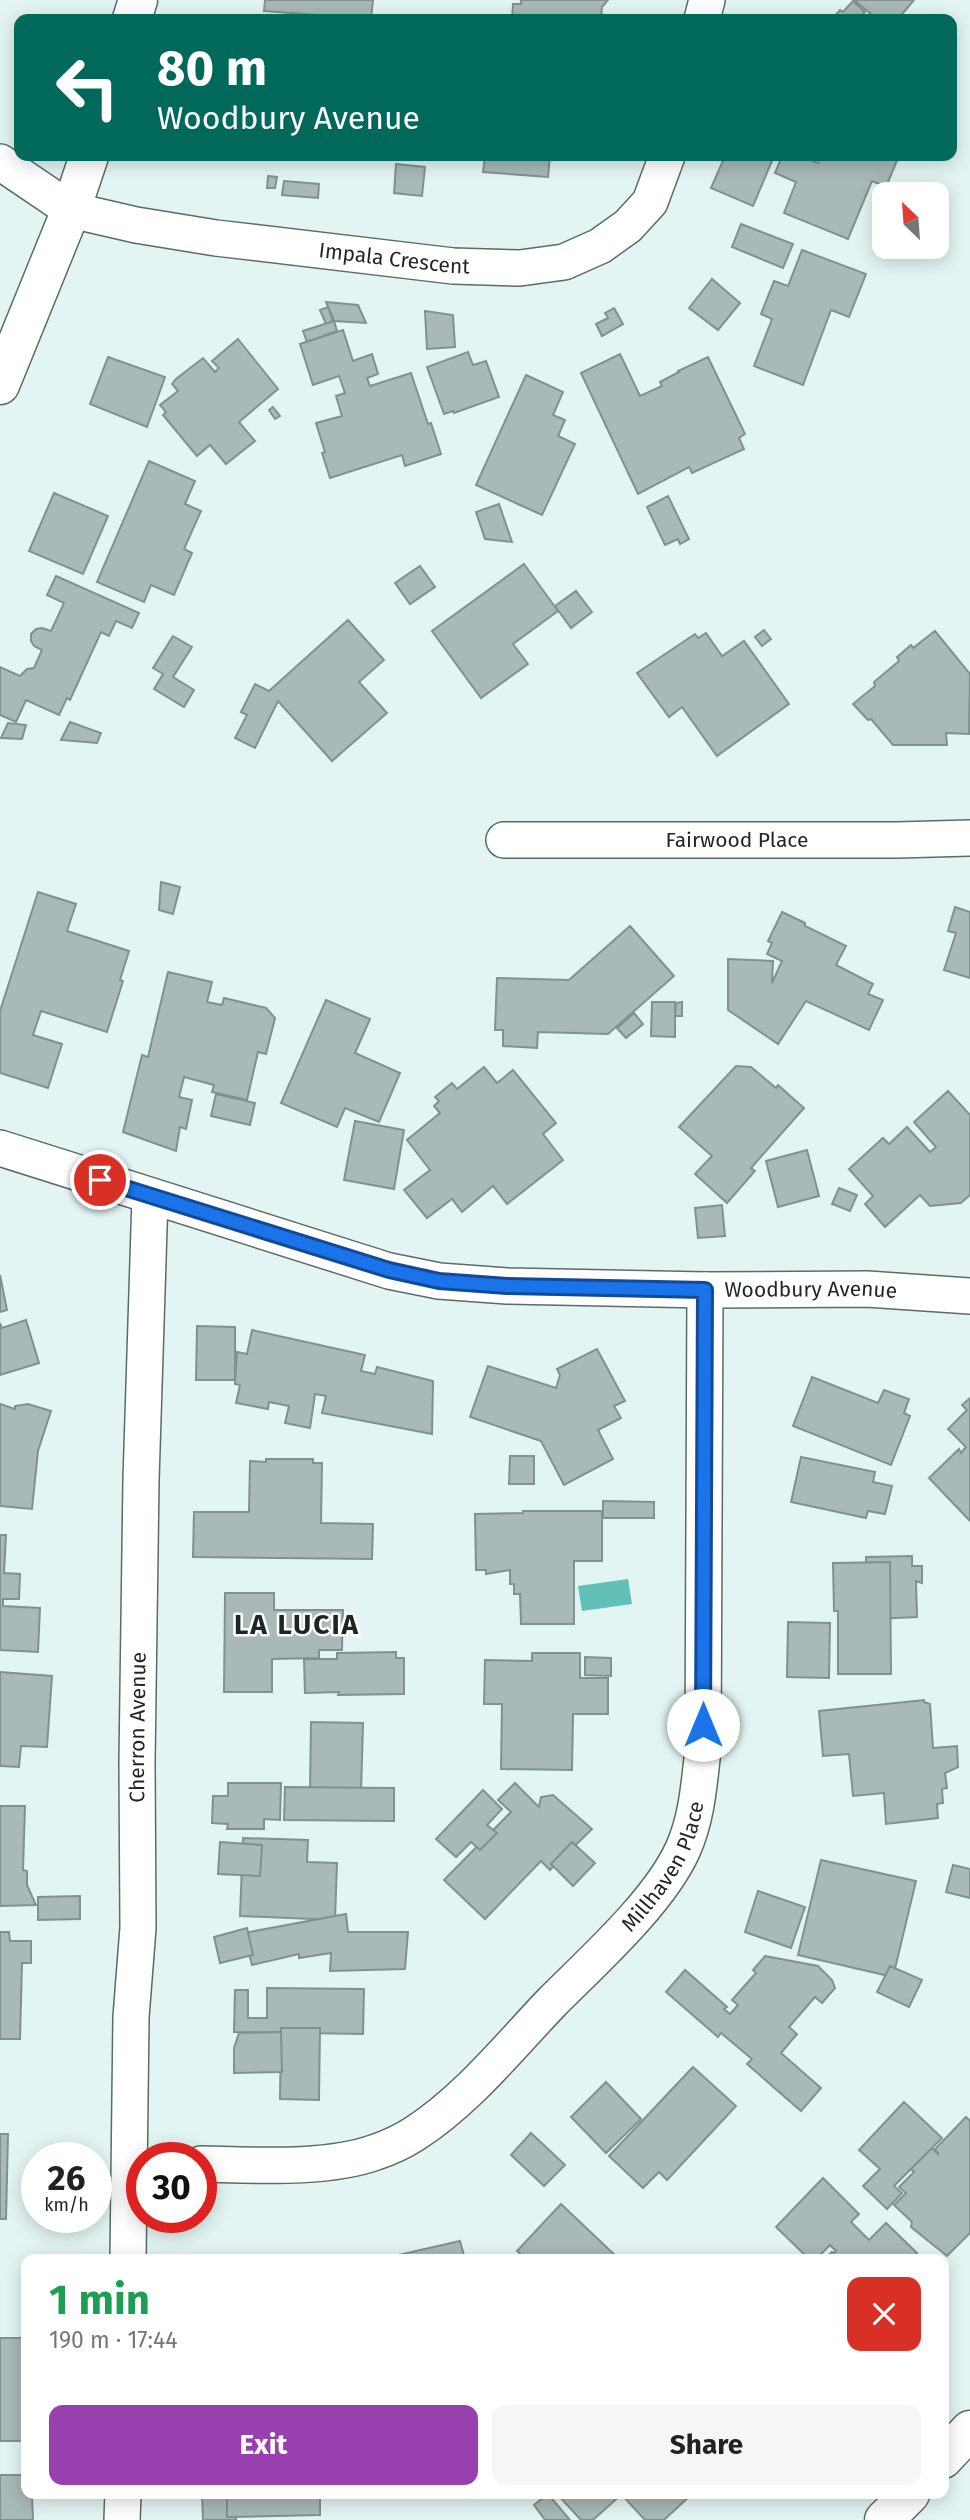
<!DOCTYPE html>
<meta charset="utf-8">
<style>
body{margin:0;font-family:"Fira Sans",sans-serif;background:#f6f6f6;color:#222;height:100vh;display:flex;flex-direction:column;font-size:26px;white-space:nowrap}
*{box-sizing:border-box;margin:0}
p{font-size:23px;color:#767676}
.icon{flex:none;width:38px;height:38px;fill:none;stroke:currentColor;stroke-width:2;stroke-linecap:round;stroke-linejoin:round}
.map{position:relative;flex:1;overflow:hidden}
.panel{position:absolute;left:21px;top:2254px;width:928px;height:245px;display:flex;flex-direction:column;background:#fff;border-radius:14px;box-shadow:0 4px 18px #0003}
.panel>*{flex:none}
.top-card{position:absolute;left:14px;top:14px;width:943px;height:147px;border-radius:14px;box-shadow:0 4px 18px #0003;background:#00695c;color:#fff;overflow:hidden}
.needle{width:46px;rotate:335deg}
.buttons{position:absolute;left:872px;top:182px;display:grid;gap:14px}
.buttons a{display:grid;place-items:center;width:77px;height:77px;border-radius:14px;background:#fff;box-shadow:0 4px 18px #0003;font-size:35px}
.speed{position:absolute;left:21px;top:2142px;display:flex;gap:14px;font-size:35px;font-weight:700;text-align:center}
.speed>*{display:grid;place-content:center;width:91px;height:91px;border-radius:50%;background:#fff;box-shadow:0 4px 18px #0003;line-height:1}
.speed small{font-size:18px;font-weight:400}
.speed .limit{border:10px solid #d22;background:#fff;color:#111}
.pin{position:absolute;display:grid;place-items:center;width:60px;height:60px;color:#fff;margin:-30px;border:4px solid #fff;border-radius:50%;box-shadow:0 2px 7px #0007}
.me{position:absolute;width:77px;margin:-38px;rotate:0deg;stroke-linejoin:round;filter:drop-shadow(0 0 5px #0008)}
.turn{display:flex;align-items:center;gap:24px;height:147px;padding:0 28px;font-size:32px}
.turn .icon{width:91px;height:91px;stroke-width:2.5}
.turn b{display:block;font-size:49px;line-height:60px}
.round{display:grid;place-items:center;flex:none;width:74px;height:74px;border-radius:14px;background:#f6f6f6}
.overview{display:flex;align-items:center;justify-content:space-between;height:119px;padding:0 28px}
h1{font-size:42px;font-weight:700;line-height:52px;color:#1e9e55}
.button{display:flex;gap:14px;margin-top:auto;padding:14px 28px}
.button a{flex:1;height:80px;border-radius:14px;background:#9841ae;color:#fff;font-size:28px;font-weight:700;line-height:80px;text-align:center}
.button a+a{background:#f6f6f6;color:#222}
.map>svg:first-child{display:block}
.water{fill:#62c0b8}
.building{fill:#a8b9b7;stroke:#80918f;stroke-width:2}
.lines{fill:none;stroke-linecap:round;stroke-linejoin:round}
.street-casing{stroke:#5b6b69;stroke-width:38}
.secondary-casing{stroke:#5b6b69;stroke-width:41}
.street{stroke:#fff;stroke-width:35}
.secondary{stroke:#fff;stroke-width:38}
.route-casing{stroke:#114b97;stroke-width:18}
.route{stroke:#1a73e8;stroke-width:12}
.labels{text-anchor:middle;dominant-baseline:central;stroke-width:5;stroke-linejoin:round;paint-order:stroke}
.street-label{font-size:21px;fill:#1e2524;stroke:#fff}
.district-label{font-size:28px;font-weight:bold;letter-spacing:2px;fill:#1e2524;stroke:#fff}
</style>
<div class="map">
<svg width="970" height="2520" viewBox="0 0 970 2520">
<rect width="100%" height="100%" fill="#e3f5f3"/>
<path class="water" d="M628,1579L632,1604L582,1611L578,1586Z"/>
<g class="building">
<path d="M265,0H373L371,19L264,11Z"/>
<path d="M521,0H608L602,7L601,19H512L513,4H521Z"/>
<path d="M854,0H914L898,19H877Z"/>
<path d="M853,1L865,12L863,14L867,18L869,15L874,19H832L840,10L843,12Z"/>
<path d="M293,156H326V159Z"/>
<path d="M485,156H550L548,177L483,172Z"/>
<path d="M725,156H774L753,206L711,188Z"/>
<path d="M782,156H799L818,163L821,156H907L898,158L886,187L872,181L848,239L784,213L796,182L775,173Z"/>
<path d="M396,164L425,167L422,196L394,193Z"/>
<path d="M268,176L277,177L275,188H267Z"/>
<path d="M284,181L319,184L318,198L282,195Z"/>
<path d="M741,224L793,244L783,268L732,247Z"/>
<path d="M802,250L866,274L849,317L831,310L803,385L754,366L772,319L761,314L774,281L788,286Z"/>
<path d="M712,279L740,303L718,330L689,308Z"/>
<path d="M326,302L358,305L366,323L334,321Z"/>
<path d="M328,307L333,321L326,324L320,310Z"/>
<path d="M614,308L623,324L602,336L596,324L608,318L605,313Z"/>
<path d="M425,311L453,315L455,347L427,349Z"/>
<path d="M334,321L337,331L307,342L303,331Z"/>
<path d="M343,330L353,361L372,354L378,374L367,378L370,386L411,373L428,424L431,423L441,454L405,466L402,455L330,478L322,453L325,452L316,423L342,416L336,396L345,393L339,376L313,385L300,344Z"/>
<path d="M238,339L278,389L239,422L255,441L226,464L210,445L197,456L163,415L166,412L160,405L178,391L172,384L176,379L203,358L215,372L219,368L212,361Z"/>
<path d="M468,352L473,365L486,361L499,397L454,413L453,411L444,414L427,367Z"/>
<path d="M620,354L640,396L662,386L660,382L679,372L678,371L708,357L745,434L739,438L744,449L692,473L689,467L638,494L581,373Z"/>
<path d="M108,357L165,377L147,427L90,404Z"/>
<path d="M526,375L563,392L553,415L565,420L558,436L575,444L542,515L476,485Z"/>
<path d="M273,407L280,416L275,419L269,410Z"/>
<path d="M149,461L195,481L185,504L201,511L184,549L192,553L174,595L151,585L144,602L97,582Z"/>
<path d="M54,493L108,516L83,574L29,551Z"/>
<path d="M668,496L689,539L680,544L678,539L665,545L647,507Z"/>
<path d="M499,504L512,542L485,539L476,512Z"/>
<path d="M524,564L558,611L513,644L528,664L481,698L432,631Z"/>
<path d="M420,566L435,587L410,604L395,583Z"/>
<path d="M56,576L139,613L132,628L116,621L109,636L101,632L70,700L67,698L59,715L26,700L16,722L0,715V667L20,676L27,669L34,668L42,650L34,646L31,641V634L36,629L42,628L51,631L64,603L47,595Z"/>
<path d="M576,591L592,612L571,628L555,606Z"/>
<path d="M348,620L384,660L359,682L387,713L332,761L278,701L255,748L235,738L247,715L241,712L255,684L269,691Z"/>
<path d="M764,630L771,639L762,646L755,637Z"/>
<path d="M935,631L970,674L969,734L946,733L947,745H893L871,719L868,720L853,704L875,686L874,682L899,661L897,657L911,645L913,648Z"/>
<path d="M706,633L722,656L744,641L789,704L717,756L682,707L669,717L637,673L695,634L698,638Z"/>
<path d="M173,636L192,647L173,677L194,690L184,707L154,689L163,674L153,668Z"/>
<path d="M70,722L101,733L97,743L61,740Z"/>
<path d="M8,723L26,725L22,739L1,738Z"/>
<path d="M161,882L180,887L173,914L159,910Z"/>
<path d="M38,892L76,904L67,931L129,951L120,980L123,981L107,1032L41,1011L33,1035L62,1044L48,1088L0,1073V1011Z"/>
<path d="M955,907L970,912V978L944,970L956,933L948,931Z"/>
<path d="M782,912L805,923V926L846,946L836,965L873,984L868,994L883,1000L869,1030L806,1001L778,1044L728,1010V959L773,961L772,983L782,961L767,954L772,943L768,941Z"/>
<path d="M630,926L674,976L608,1034L538,1032L537,1048L503,1046V1030H495L497,978L569,980Z"/>
<path d="M168,972L212,982L207,1002L222,1005L224,998L266,1008L275,1018L266,1054L258,1052L247,1100L212,1092L214,1085L184,1077L179,1097L192,1100L186,1129L180,1127L176,1151L123,1132L142,1055L148,1057Z"/>
<path d="M326,1000L370,1019L355,1053L400,1073L379,1122L345,1108L337,1127L281,1103Z"/>
<path d="M652,1002H675V1037L651,1036Z"/>
<path d="M682,1002V1016H675L676,1003Z"/>
<path d="M634,1013L643,1024L626,1038L617,1028Z"/>
<path d="M736,1066L751,1067L776,1088L778,1085L804,1108L751,1168L755,1171L727,1203L695,1174L712,1156L679,1127Z"/>
<path d="M484,1067L497,1083L513,1070L556,1123L543,1134L563,1160L507,1204L493,1186L462,1212L452,1199L427,1218L404,1190L430,1170L407,1140L440,1113L434,1106L439,1101L435,1097L452,1083L457,1089Z"/>
<path d="M948,1091L970,1115V1195L961,1203L930,1206L920,1195L885,1227L865,1204L873,1196L849,1169L883,1138L889,1144L907,1127L930,1152L936,1147L914,1122Z"/>
<path d="M216,1094L255,1103L250,1125L211,1116Z"/>
<path d="M355,1121L404,1130L394,1189L344,1180Z"/>
<path d="M807,1150L819,1196L778,1207L766,1161Z"/>
<path d="M839,1188L857,1195L850,1211L832,1204Z"/>
<path d="M722,1205L725,1236L698,1238L695,1208Z"/>
<path d="M0,1275L7,1310L0,1312Z"/>
<path d="M26,1320L39,1363L0,1375V1323L2,1328Z"/>
<path d="M197,1326L235,1327V1380H196Z"/>
<path d="M252,1330L365,1355L361,1371L375,1374L377,1367L433,1381L432,1434L322,1413L326,1396L315,1394L310,1428L285,1423L289,1406L269,1402L268,1409L236,1403L240,1385L235,1384L237,1352L247,1354Z"/>
<path d="M597,1349L625,1401L614,1406L621,1418L598,1430L613,1459L564,1485L541,1441L470,1417L488,1366L556,1388L560,1375L557,1369Z"/>
<path d="M812,1377L878,1403L884,1390L909,1399L904,1413L910,1416L891,1465L793,1426Z"/>
<path d="M970,1398V1521L929,1478L959,1449L961,1453L966,1447L948,1429L967,1410L962,1405Z"/>
<path d="M0,1404L15,1409V1406L28,1404L51,1411L38,1451L32,1509L0,1506Z"/>
<path d="M510,1456H534V1484H509Z"/>
<path d="M801,1457L875,1472L873,1482L892,1486L885,1514L868,1511L866,1518L791,1502Z"/>
<path d="M266,1459H313V1463H322L321,1523L373,1524L372,1559L193,1557L194,1512H249L250,1461L266,1462Z"/>
<path d="M603,1501L654,1502V1518H603Z"/>
<path d="M523,1511H602V1561H574V1624H521L520,1594H514V1584H510V1570L486,1574V1570H476L475,1514L523,1513Z"/>
<path d="M0,1535H6L4,1573L20,1574L19,1599H3V1606L40,1608L38,1652L0,1650Z"/>
<path d="M912,1556V1566H922V1583L916,1581L917,1617L874,1619V1591L866,1588V1557Z"/>
<path d="M890,1562L891,1674H838V1611H834L833,1563Z"/>
<path d="M225,1593H274V1610H343L342,1650H319V1658L272,1659V1692H224Z"/>
<path d="M788,1622L830,1623L829,1678L787,1677Z"/>
<path d="M396,1652V1658H404V1694L338,1695L339,1692L305,1693L304,1659H337V1653Z"/>
<path d="M532,1653H580V1678H608V1714H573L572,1770L501,1769L502,1704H484L485,1660L532,1661Z"/>
<path d="M585,1657L611,1658V1676L585,1675Z"/>
<path d="M0,1672L52,1676L47,1747L21,1746L19,1767L0,1766Z"/>
<path d="M924,1700V1702L930,1704L933,1748L957,1746L958,1767L945,1773L947,1788L942,1789L943,1803L937,1804L938,1818L886,1824L884,1793L853,1796L849,1754L823,1756L819,1711Z"/>
<path d="M311,1722L363,1723L361,1793L310,1791Z"/>
<path d="M228,1783H281L280,1820L264,1819V1829H227L228,1824L212,1823L213,1796H228Z"/>
<path d="M515,1783L539,1807L541,1797L553,1795L592,1829L550,1870L541,1861L485,1919L444,1880L511,1812L498,1800Z"/>
<path d="M285,1787L394,1788V1821L284,1820Z"/>
<path d="M483,1790L502,1809L487,1825L497,1833L480,1850L471,1842L456,1857L436,1839Z"/>
<path d="M0,1806H25L23,1870L27,1871V1885L36,1905L0,1906Z"/>
<path d="M243,1838L308,1840L307,1862L337,1863L335,1920L240,1916Z"/>
<path d="M220,1842L262,1845L260,1876L218,1874Z"/>
<path d="M572,1842L595,1863L573,1886L551,1864Z"/>
<path d="M821,1860L916,1881L893,1977L798,1955Z"/>
<path d="M953,1865L970,1869V1898L946,1892Z"/>
<path d="M758,1891L805,1907L791,1948L745,1932Z"/>
<path d="M80,1896V1919L38,1920V1897Z"/>
<path d="M346,1914L348,1932H408L405,1969L330,1971L331,1953L299,1958V1954L252,1965L244,1933Z"/>
<path d="M247,1928L253,1955L220,1963L214,1937Z"/>
<path d="M0,1932H9L10,1941H31V1963H22L20,2039H0Z"/>
<path d="M765,1956L818,1966L832,1980L835,1988L822,2003L815,1997L789,2027L797,2034L781,2053L821,2088L801,2111L747,2064L752,2059L721,2033L718,2037L666,1992L685,1970L727,2007L724,2009L730,2014L738,2005L732,2000L756,1973L753,1970Z"/>
<path d="M890,1966L922,1980L909,2007L877,1992Z"/>
<path d="M267,1988L364,1989L363,2034L234,2032L235,1990H248V2018H267Z"/>
<path d="M281,2028H320L319,2100L280,2099Z"/>
<path d="M281,2032L282,2072L234,2073V2048L239,2033Z"/>
<path d="M693,2067L736,2106L667,2180L659,2172L643,2188L609,2156Z"/>
<path d="M606,2082L641,2119L606,2153L571,2117Z"/>
<path d="M904,2102L942,2138L894,2186L902,2193L887,2209L863,2186L880,2169L859,2150Z"/>
<path d="M966,2117L970,2121V2233L947,2256L911,2227L912,2222L894,2205L906,2193L899,2187L914,2172L911,2169L932,2148L939,2155L935,2149Z"/>
<path d="M531,2133L565,2165L544,2186L511,2155Z"/>
<path d="M0,2134H8L6,2219H0Z"/>
<path d="M823,2178L859,2214L851,2222L869,2240L886,2223L917,2253L910,2259H824L832,2252L834,2253L836,2251L830,2245L816,2259H809L776,2227Z"/>
<path d="M561,2204L619,2259H526L517,2251Z"/>
<path d="M460,2241L465,2259H381Z"/>
<rect x="0" y="2338" width="26" height="103"/>
<path d="M0,2475H26V2494H32L33,2520H0Z"/>
<path d="M202,2494H236V2520H203Z"/>
<path d="M227,2494H320V2515L227,2517Z"/>
<path d="M548,2494L570,2520H545L534,2505Z"/>
<path d="M557,2494H622L593,2520H581Z"/>
<path d="M621,2494H692L664,2520H645Z"/>
</g>
<g class="lines">
<g class="street-casing">
<g id="street">
<path d="M702,19L707,0"/>
<path id="s1" d="M0,162L71,210L136,225L216,238L453,266L520,268L564,262L600,246L628,226L650,202L667,156"/>
<path id="s2" d="M504,840H897L970,838"/>
<path id="s3" d="M0,1148L389,1271L439,1281L507,1286L705,1290L867,1289L970,1296"/>
<path id="s4" d="M201,2164C253,2165 327,2170 376,2152C388,2148 403,2141 414,2134C467,2100 509,2047 552,2002C593,1961 660,1901 683,1849C697,1818 699,1784 703,1750L705,1290"/>
<path id="s5" d="M128,2259L131,2017L138,1928L137,1762L141,1480L150,1197"/>
<path d="M122,2520L123,2494"/>
</g>
</g>
<g class="secondary-casing">
<g id="secondary">
<path d="M132,19L138,0"/>
<path d="M0,385L71,210L89,156"/>
<path d="M943,2459L970,2430"/>
<path d="M884,2520L910,2494"/>
</g>
</g>
<use href="#street" class="street"/>
<use href="#secondary" class="secondary"/>
</g>
<g class="lines">
<g class="route-casing">
<path id="route" d="M100,1180L389,1270L439,1281L507,1286L705,1290L703,1725"/>
</g>
<use href="#route" class="route"/>
</g>
<g class="labels">
<g class="street-label">
<text stroke="none"><textPath href="#s1" startOffset="413">Impala Crescent</textPath></text>
<text stroke="none"><textPath href="#s2" startOffset="233">Fairwood Place</textPath></text>
<text stroke="none"><textPath href="#s3" startOffset="831">Woodbury Avenue</textPath></text>
<text stroke="none"><textPath href="#s5" startOffset="532">Cherron Avenue</textPath></text>
<text stroke="none"><textPath href="#s4" startOffset="588">Millhaven Place</textPath></text>
</g>
<g class="district-label">
<text x="297" y="1624">LA LUCIA</text>
</g>
</g>
</svg>
<div class="buttons">
<a><svg class="needle" viewBox="-14 -14 28 28"><path d="M0-13l5 13h-10z" fill="#e53935"/><path d="M0 13l5-13h-10z" fill="#767676"/></svg></a>
</div>
<div class="speed"><div>26<small>km/h</small></div><div class="limit">30</div></div>
<div class="pin" style="left:100px;top:1180px;background:#d93025"><svg class="icon" aria-label="arrive" viewBox="0 0 24 24"><path d="M6 21V4h12l-3 4 3 4H6"/></svg></div>
<svg class="me" style="left:703px;top:1725px" viewBox="-20 -20 40 40"><circle r="19" fill="#fff"/><path d="M0-13L10 11 0 6-10 11z" fill="#1a73e8"/></svg>
<div class="top-card">
<div class="turn"><svg class="icon" aria-label="left" viewBox="0 0 24 24"><path d="M17 20v-9H6M10 6l-5 5 5 5"/></svg><div><b>80 m</b>Woodbury Avenue</div></div>
</div>
<section class="panel">
<div class="overview"><div><h1>1 min</h1><p>190 m · 17:44</p></div><a class="round" style="background:#d93025;color:#fff"><svg class="icon" aria-label="close" viewBox="0 0 24 24"><path d="M6 6l12 12M18 6L6 18"/></svg></a></div>
<div class="button"><a>Exit</a><a>Share</a></div>
</section>
</div>
